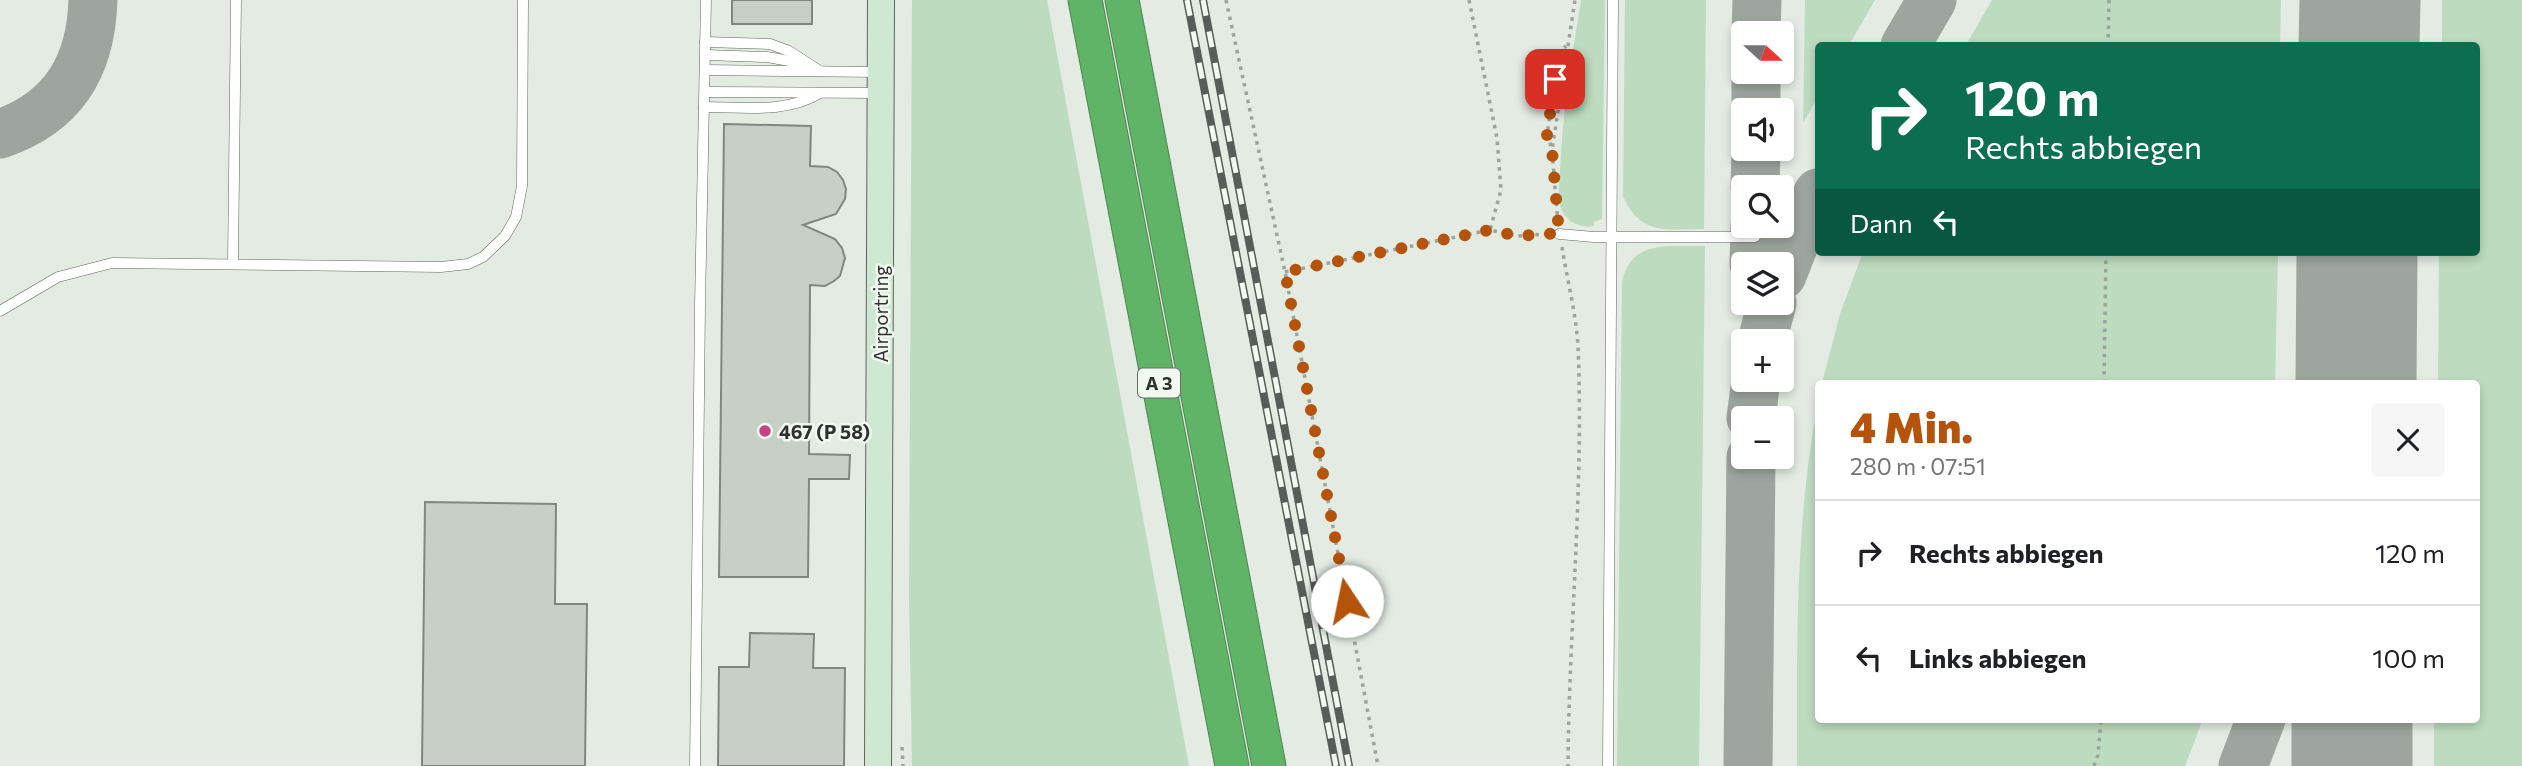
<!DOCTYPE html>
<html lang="de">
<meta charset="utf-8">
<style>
body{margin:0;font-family:Commissioner,sans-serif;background:#f6f6f6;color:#202124;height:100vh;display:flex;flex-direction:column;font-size:26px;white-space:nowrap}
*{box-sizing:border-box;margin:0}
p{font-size:23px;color:#757577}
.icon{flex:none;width:38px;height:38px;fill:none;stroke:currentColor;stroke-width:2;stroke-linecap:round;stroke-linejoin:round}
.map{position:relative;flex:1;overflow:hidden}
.drawer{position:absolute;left:1815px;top:380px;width:665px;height:343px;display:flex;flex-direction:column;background:#fff;border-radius:7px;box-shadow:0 4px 10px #0003}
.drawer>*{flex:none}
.hud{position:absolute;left:1815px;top:42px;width:665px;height:214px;border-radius:7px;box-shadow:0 4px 10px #0003;background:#0b6e4f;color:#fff;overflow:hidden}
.needle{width:46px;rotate:111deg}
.buttons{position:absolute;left:1731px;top:21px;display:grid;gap:14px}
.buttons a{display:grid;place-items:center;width:63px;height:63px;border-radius:7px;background:#fff;box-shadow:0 4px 10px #0003;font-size:35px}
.pin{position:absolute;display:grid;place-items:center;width:60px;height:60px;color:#fff;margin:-30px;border-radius:14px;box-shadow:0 4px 10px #0006}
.me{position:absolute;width:77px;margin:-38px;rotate:349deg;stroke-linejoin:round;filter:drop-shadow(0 0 5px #0008)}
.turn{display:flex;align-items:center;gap:24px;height:147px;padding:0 35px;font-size:32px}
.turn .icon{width:91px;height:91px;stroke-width:2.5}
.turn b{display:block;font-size:49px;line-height:60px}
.then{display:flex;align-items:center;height:66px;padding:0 35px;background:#0003;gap:14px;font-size:26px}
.round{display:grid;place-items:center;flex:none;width:74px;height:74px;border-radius:7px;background:#f6f6f6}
.summary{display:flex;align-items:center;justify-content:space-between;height:119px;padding:0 35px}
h1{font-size:42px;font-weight:800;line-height:52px;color:#b45309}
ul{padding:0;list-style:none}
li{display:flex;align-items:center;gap:21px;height:105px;padding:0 35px;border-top:2px solid #e0e0e0}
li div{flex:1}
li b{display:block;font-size:26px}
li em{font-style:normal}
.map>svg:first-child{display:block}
.green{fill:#bddbbe}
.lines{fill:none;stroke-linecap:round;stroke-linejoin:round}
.taxiway{stroke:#9ea49e;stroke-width:49}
.runway{stroke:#9ea49e;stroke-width:121}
.building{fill:#c7cfc7;stroke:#808780;stroke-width:2}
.lane-casing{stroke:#5e655e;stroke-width:11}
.secondary-casing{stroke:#5e655e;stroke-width:28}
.highway-casing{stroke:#4e8653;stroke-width:35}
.path{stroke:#9da39d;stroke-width:3.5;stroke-dasharray:3.5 5;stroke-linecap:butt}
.lane{stroke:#fff;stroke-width:10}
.secondary{stroke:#cfe8d1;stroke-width:26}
.highway{stroke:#5fb467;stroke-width:33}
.rail-casing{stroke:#595d59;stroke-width:8}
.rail{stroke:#f0f8f0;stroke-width:5;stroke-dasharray:16;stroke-linecap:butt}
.route{stroke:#b45309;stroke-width:12;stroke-dasharray:0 21.6}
.poi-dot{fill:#c94280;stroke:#f0f8f0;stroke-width:2.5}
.labels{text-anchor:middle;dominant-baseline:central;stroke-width:5;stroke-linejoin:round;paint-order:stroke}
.shield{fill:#f0f8f0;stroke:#686d68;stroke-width:2}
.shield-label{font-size:18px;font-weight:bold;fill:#2e312e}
.street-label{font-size:19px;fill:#2e312e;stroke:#f0f8f0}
.poi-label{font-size:19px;font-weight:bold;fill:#2e312e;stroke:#f0f8f0;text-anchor:start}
</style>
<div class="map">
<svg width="2522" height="766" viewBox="0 0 2522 766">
<rect width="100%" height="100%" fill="#e3ebe3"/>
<g class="green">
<path d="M912,0H1047L1189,766H912L909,597Z"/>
<path d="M1581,0H1605L1602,219L1594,222V226C1581,228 1568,223 1562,211C1557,200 1559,185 1560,173C1562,115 1572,57 1581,0Z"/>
<path d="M1625,0H1706L1704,229C1667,229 1640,236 1623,196Z"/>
<path d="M1805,0H1875L1849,45L1818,46V97L1803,123Z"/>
<path d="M1992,0H2281L2280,45H1966Z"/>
<path d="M2442,0H2522V766H2434V719H2476V383H2438L2439,252H2476V46L2442,45Z"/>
<path d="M1705,246L1699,766H1617L1622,283C1630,238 1670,247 1705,246Z"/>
<path d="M1863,252H2278L2275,383H1822L1840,314Z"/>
<path d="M1818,403V719H2203L2185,766H1797C1797,644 1795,522 1818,403Z"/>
</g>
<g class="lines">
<g class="taxiway">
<path d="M1756,33L1757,0"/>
<path d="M1905,46L1932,0"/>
<path d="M1756,110V72"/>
<path d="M0,134C64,112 91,65 93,0"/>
<path d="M1755,187L1756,149"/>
<path d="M1754,264L1755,226"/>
<path d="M1782,275L1798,234L1818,193"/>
<path d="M1762,341L1772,303"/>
<path d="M2345,383L2355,252"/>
<path d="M1751,418L1756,380"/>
<path d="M1748,766L1751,457"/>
<path d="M2243,766L2261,719"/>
</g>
<g class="runway">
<path d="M2359,46L2360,0"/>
<path d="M2356,383L2357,252"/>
<path d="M2352,766V719"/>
</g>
</g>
<g class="building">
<rect x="732" y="0" width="80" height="24"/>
<path d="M724,124L811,126L810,166L828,167L837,172L843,180L846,189L845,199L836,214L803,225L835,239L842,248L845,258L840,276L834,281L825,286L810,285L809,454L850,455L849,479H809L808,577H719Z"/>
<path d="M425,502L556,504L555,604H587L585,766H422Z"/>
<path d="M750,633L814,634L813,668H845L844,766H718L719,667H749Z"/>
</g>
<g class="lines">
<g class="lane-casing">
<g id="lane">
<path d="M705,42L770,44L789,51L820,71"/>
<path d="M706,55L767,57L801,63"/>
<path d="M705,70L879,72"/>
<path d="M705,92L879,93"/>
<path d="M704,107C744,107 785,114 820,93"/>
<path d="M1559,234L1594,237H1755"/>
<path d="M233,263L236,0"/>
<path d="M0,311L58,277L112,263L441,267L468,264L483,257L505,236L516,217L522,186L523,0"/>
<path d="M695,766L700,305L706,0"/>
<path d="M1608,766L1613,0"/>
</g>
</g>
<g class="secondary-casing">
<path id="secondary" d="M878,766L881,0"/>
</g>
<g class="highway-casing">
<g id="highway">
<path d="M1085,0L1232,766"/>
<path d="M1122,0L1269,766"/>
</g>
</g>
<g class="path">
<path d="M1226,0L1285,272L1378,766"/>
<path d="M1469,0L1497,138L1501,190L1490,230L1518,236L1548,234"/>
<path d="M2108,46L2109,0"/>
<path d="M1551,146L1547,135L1559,53L1566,46"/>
<path d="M1558,223L1552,150L1575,0"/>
<path d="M1562,247C1567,279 1576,313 1578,346C1584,486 1569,626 1568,766"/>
<path d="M1285,272L1490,230"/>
<path d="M2104,383L2106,252"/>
<path d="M902,747L903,766"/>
<path d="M2094,766L2098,755L2101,719"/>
</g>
<use href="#lane" class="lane"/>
<use href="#secondary" class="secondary"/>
<use href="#highway" class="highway"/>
<g class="rail-casing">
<g id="rail">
<path d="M1187,0L1336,766"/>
<path d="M1203,0L1349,766"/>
</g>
</g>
<use href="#rail" class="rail"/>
</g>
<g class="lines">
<path class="route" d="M1347,601L1285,272L1490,230L1518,236L1559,233L1552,150L1547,135L1555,79"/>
</g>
<circle class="poi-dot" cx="765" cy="431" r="7"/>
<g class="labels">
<rect class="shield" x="1138" y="368.5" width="42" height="29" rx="5"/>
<g class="shield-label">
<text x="1159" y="383">A 3</text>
</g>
<g class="street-label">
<text transform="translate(880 314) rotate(-90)">Airportring</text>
</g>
<g class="poi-label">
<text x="779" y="431">467 (P 58)</text>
</g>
</g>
</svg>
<div class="buttons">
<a><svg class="needle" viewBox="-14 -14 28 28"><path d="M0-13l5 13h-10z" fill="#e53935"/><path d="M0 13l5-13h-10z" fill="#757577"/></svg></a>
<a><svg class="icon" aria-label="sound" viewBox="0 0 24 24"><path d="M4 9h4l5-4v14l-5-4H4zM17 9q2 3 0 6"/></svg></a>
<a><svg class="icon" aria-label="search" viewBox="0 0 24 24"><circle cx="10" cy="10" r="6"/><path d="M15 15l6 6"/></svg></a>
<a><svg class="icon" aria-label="layers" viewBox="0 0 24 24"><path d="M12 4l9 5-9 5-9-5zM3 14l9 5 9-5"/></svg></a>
<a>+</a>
<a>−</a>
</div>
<div class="pin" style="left:1555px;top:79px;background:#d93025"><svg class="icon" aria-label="arrive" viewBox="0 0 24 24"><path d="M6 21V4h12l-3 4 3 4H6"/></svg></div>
<svg class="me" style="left:1347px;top:601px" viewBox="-20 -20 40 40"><circle r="19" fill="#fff"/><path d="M0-13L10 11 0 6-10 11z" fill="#b45309"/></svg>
<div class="hud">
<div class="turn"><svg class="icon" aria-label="right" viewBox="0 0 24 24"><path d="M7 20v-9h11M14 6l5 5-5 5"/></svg><div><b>120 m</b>Rechts abbiegen</div></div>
<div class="then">Dann<svg class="icon" aria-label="left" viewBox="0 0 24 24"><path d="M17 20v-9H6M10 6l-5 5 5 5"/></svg></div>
</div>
<section class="drawer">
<div class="summary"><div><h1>4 Min.</h1><p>280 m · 07:51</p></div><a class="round"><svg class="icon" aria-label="close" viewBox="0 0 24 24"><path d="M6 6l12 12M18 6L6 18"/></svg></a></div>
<ul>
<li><svg class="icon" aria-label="right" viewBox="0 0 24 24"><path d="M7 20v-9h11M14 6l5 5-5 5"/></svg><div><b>Rechts abbiegen</b></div><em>120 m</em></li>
<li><svg class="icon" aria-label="left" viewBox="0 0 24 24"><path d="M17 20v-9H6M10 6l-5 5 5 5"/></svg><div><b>Links abbiegen</b></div><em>100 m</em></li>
</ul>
</section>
</div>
